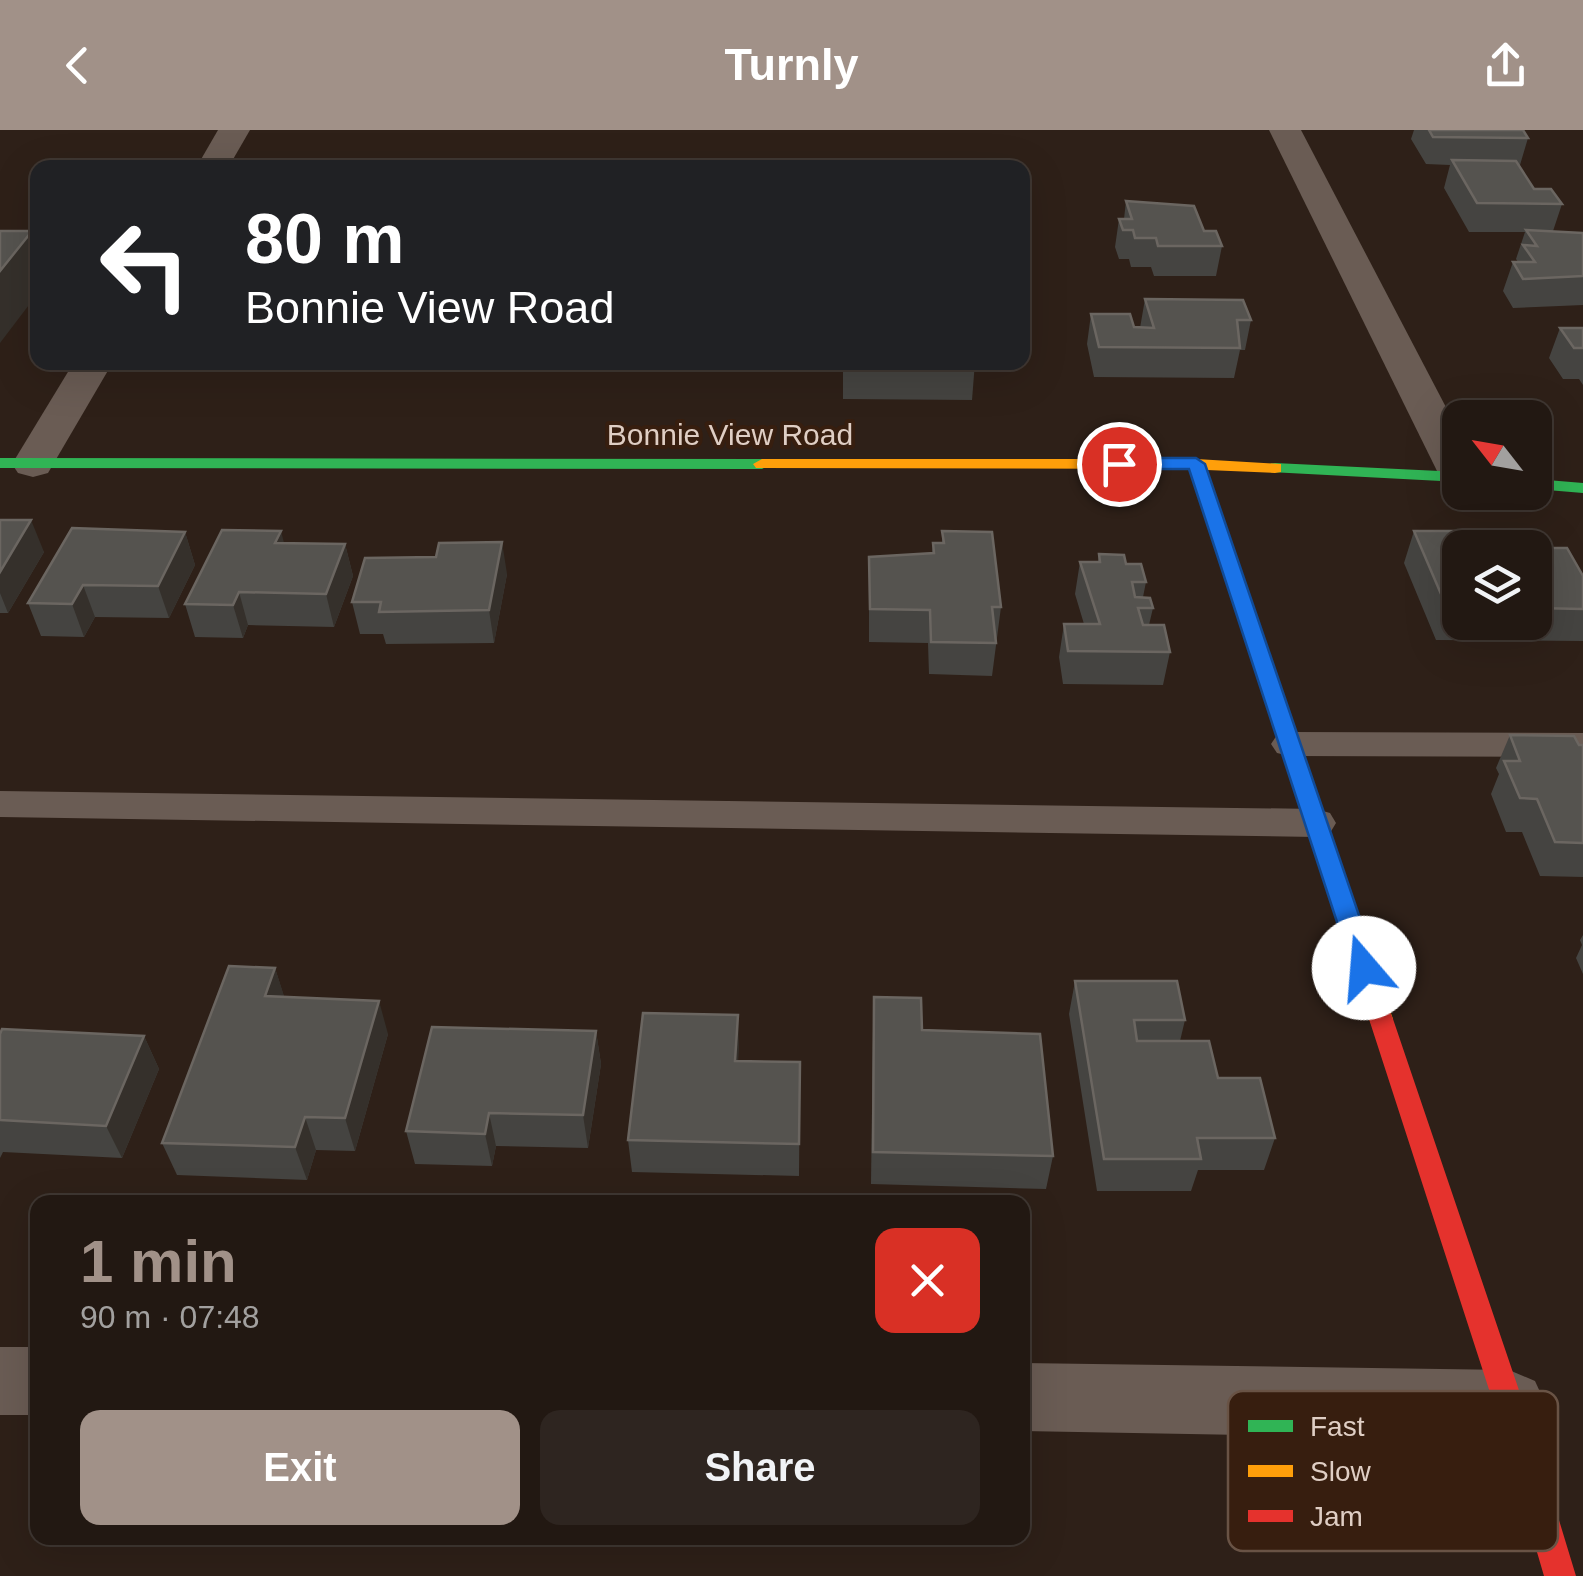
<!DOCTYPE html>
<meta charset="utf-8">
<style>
body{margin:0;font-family:Helvetica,sans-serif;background:#2e2520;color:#f1f3f6;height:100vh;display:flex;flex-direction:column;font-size:38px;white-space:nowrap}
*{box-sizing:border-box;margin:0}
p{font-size:32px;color:#a2a09f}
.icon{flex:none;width:55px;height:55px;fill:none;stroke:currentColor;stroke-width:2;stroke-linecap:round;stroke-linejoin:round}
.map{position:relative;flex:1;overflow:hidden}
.details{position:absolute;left:30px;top:1065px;width:1000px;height:350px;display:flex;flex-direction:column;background:#221812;border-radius:20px;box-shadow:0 10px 40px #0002,0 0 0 2px #3f3732}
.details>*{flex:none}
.banner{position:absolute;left:30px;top:30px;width:1000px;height:210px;border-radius:20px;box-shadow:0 10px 40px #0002,0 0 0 2px #3f3732;background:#202124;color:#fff;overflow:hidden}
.needle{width:65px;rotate:301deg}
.fabs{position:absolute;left:1442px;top:270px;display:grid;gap:20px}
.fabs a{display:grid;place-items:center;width:110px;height:110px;border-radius:20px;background:#221812;box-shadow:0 10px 40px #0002,0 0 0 2px #3f3732;font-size:50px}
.pin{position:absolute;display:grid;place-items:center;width:85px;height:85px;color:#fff;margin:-42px;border:5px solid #fff;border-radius:50%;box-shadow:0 2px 10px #0007}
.me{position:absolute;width:110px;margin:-55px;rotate:342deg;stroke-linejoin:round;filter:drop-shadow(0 0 8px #0008)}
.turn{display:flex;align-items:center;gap:35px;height:210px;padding:0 50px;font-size:45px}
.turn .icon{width:130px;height:130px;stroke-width:2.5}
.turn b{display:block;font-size:70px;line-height:85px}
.round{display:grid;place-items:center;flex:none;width:105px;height:105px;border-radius:20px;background:#2e2520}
.head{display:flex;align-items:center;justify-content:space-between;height:170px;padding:0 50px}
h1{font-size:60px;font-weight:700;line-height:75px;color:#a19188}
.button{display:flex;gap:20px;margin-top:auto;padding:20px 50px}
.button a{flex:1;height:115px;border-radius:20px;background:#a19188;color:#fff;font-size:40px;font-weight:700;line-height:115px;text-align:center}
.button a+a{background:#2e2520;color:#f1f3f6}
header{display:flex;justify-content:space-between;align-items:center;height:130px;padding:0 50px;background:#a19188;color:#fff;font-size:45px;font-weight:700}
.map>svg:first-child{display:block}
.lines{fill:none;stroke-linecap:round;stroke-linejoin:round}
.lane{fill:#6a5c54;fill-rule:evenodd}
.street{fill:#6a5c54;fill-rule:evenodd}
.fast{fill:#30b455;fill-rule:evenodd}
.slow{fill:#ff9f0a;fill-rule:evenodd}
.jam{fill:#e5322d;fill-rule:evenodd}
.wall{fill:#454441}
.shaded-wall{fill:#35302b}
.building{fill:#55534f;stroke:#6b6661;stroke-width:2.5}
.route{fill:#1a73e8;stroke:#114b97;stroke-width:2.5}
.labels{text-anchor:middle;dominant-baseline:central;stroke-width:8;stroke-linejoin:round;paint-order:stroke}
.far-street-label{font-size:30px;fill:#dfcec4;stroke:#371e0f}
.key{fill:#371e0f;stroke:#695345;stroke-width:2.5}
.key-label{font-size:28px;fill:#dfcec4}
</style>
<header><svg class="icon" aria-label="back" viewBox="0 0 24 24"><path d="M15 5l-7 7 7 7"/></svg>Turnly<svg class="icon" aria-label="share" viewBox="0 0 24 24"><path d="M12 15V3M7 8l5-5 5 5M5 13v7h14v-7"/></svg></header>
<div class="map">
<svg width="1583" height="1446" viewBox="0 0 1583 1446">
<rect width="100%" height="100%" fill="#2e2018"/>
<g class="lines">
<g class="lane">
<path d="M1290,602L1583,603V627L1290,626L1277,623L1271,614L1277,605Z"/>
<path d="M0,661L1316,679L1330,683L1336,693L1330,703L1316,707L0,687Z"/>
</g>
<g class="street">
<path d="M218,0H250L228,38H196Z"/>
<path d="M1269,0H1301L1460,304V358L1445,354L1439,345Z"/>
<path d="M74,232H113L48,343L33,347L18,343L12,334Z"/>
<rect x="0" y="1217" width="38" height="68"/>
<path d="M1022,1233L1509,1240L1535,1251L1546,1275L1535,1299L1509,1310L1022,1301Z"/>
</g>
<g class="fast">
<path d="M0,328L762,329L771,334L762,339L0,338Z"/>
<path d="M1275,333L1460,342V352L1269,342V334Z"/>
<path d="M1535,349L1583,353V363L1535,359Z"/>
</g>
<path class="slow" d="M762,329H1196L1281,334V342L1275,343L1207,340L1393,889L1390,896L1381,899L1372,896L1369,889L1189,339L756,338L753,334Z"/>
<path class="jam" d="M1381,879L1390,882L1393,889L1524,1275L1576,1446H1544L1494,1275L1369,889L1372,882Z"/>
</g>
<g class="wall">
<path d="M1414,0H1523L1528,8L1520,35H1518L1534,59L1562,74L1553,101L1583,103V175L1513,178L1503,161L1513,132H1518L1516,129L1525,102H1469L1444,58L1450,35L1426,34L1411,9Z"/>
<path d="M1126,71L1204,101L1222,116L1216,146H1154L1151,137H1131L1129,129H1119L1115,117L1119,89H1124Z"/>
<path d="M1145,169L1251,190L1245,220H1240L1234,248L1094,247L1087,214L1091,184L1134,197L1140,198Z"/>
<path d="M1560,198H1583V255L1579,249H1563L1549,228Z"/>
<path d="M843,232H975L972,270L843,269Z"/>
<path d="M0,390L44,422L8,483H0Z"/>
<path d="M942,401L1001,477L992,546L929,544L928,513L869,512V427L932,423L933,413H942Z"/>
<path d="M1414,401L1460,418V492H1535V418L1583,446V511L1436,510L1404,433Z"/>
<path d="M185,402L195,435L169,488L95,487L84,507L41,506L28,473Z"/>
<path d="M284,413L345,414L353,446L334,497L248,495L243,508L195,507L185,474Z"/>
<path d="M1099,424L1126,434L1146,452L1143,467L1153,478L1149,495L1170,522L1163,555L1063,554L1059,527L1064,494H1084L1075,464L1080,432H1098Z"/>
<path d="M507,444L494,513L386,514L383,504H360L352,472Z"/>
<path d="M1510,605L1583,615V747L1540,746L1522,702H1506L1491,664L1499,644L1496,638Z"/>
<path d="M1583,805V844L1576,828L1582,815L1580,810Z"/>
<path d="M275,838L284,867L388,904L355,1021L316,1020L307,1050L177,1045L162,1013Z"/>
<path d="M1075,851L1185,890L1180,911L1218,948L1275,1008L1264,1040H1198L1191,1061H1097L1069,884Z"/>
<path d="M874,867L922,900L1053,1026L1046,1059L871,1054L873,900Z"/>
<path d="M738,885V931L800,932L799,1046L632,1042L628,1010Z"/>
<path d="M596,901L601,934L588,1018L496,1016L492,1036L415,1034L406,1001Z"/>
<path d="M0,904L144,906L159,939L122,1028L3,1022L0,1028Z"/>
</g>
<g class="shaded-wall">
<path d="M32,101L38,119V163L0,213V141Z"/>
<path d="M31,390L44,422L8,483L0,463V442Z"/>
<path d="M281,401L289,433L275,413Z"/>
<path d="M185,402L195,435L169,488L158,456Z"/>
<path d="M502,412L507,444L494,513L489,480Z"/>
<path d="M345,414L353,446L334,497L326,464Z"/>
<path d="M83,455L95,487L84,507L72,474Z"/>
<path d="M239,462L248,495L243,508L233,475Z"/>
<path d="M275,838L286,872L265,866Z"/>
<path d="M379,871L388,904L355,1021L345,988Z"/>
<path d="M738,885L739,918L736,964L735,931Z"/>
<path d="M596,901L601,934L588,1018L583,985Z"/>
<path d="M144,906L159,939L122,1028L106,996Z"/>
<path d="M489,983L496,1016L492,1036L485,1004Z"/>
<path d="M305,987L316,1020L307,1050L295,1017Z"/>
</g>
<g class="building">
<path d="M1429,0H1523L1528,8L1433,7Z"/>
<path d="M1452,30L1516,31L1534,59H1551L1562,74L1477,73Z"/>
<path d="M1126,71L1194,76L1204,101H1216L1222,116H1158L1156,108H1135L1133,100H1123L1119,89H1132Z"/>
<path d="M1526,100L1583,103V146L1523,149L1513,132H1535L1523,115L1537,116Z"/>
<path d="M0,101H32L0,141Z"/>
<path d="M1145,169L1243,170L1251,190H1237L1240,218L1099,217L1091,184H1130L1134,197L1154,198Z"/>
<path d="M1560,198H1583V218H1574Z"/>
<path d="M0,390H31L0,442Z"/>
<path d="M72,398L185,402L158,456L83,455L72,474L28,473Z"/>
<path d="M222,400L281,401L275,413L345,414L326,464L239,462L233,475L185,474Z"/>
<path d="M942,401L992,402L1001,477H992L996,513L931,512L930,480L870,479L869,427L934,423L933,413H944Z"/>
<path d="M1414,401H1460L1468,418H1460V478H1447Z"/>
<path d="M502,412L489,480L379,482L381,472H352L365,428L436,427L439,413Z"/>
<path d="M1535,418H1567L1583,446V479L1535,478Z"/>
<path d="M1099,424L1124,425L1126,434H1141L1146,452H1132L1135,467L1150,468L1153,478H1138L1143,495H1164L1170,522L1068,521L1064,494H1100L1080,432H1100Z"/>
<path d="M1510,605L1574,606L1579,615H1583V713L1555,712L1537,669L1520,668L1504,631H1520Z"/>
<path d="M229,836L275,838L265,866L379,871L345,988L305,987L295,1017L162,1013Z"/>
<path d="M1075,851H1177L1185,890H1134L1137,911H1209L1218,948H1260L1275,1008H1197L1201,1029H1104Z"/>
<path d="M874,867L921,868L922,900L1040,904L1053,1026L873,1022Z"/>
<path d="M643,883L738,885L735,931L800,932L799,1014L628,1010Z"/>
<path d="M432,897L596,901L583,985L489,983L485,1004L406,1001Z"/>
<path d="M2,899L144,906L106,996L0,990V904Z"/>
</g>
<path class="route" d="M1196,328L1205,334L1377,838L1373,845H1356L1352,838L1189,339H1119L1110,334L1119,328Z"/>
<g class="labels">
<g class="far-street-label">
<text x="730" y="304">Bonnie View Road</text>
</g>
</g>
<rect x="1228" y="1261" width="330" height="160" rx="15" class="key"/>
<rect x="1248" y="1290" width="45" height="12" fill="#30b455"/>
<rect x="1248" y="1335" width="45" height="12" fill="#ff9f0a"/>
<rect x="1248" y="1380" width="45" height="12" fill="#e5322d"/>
<g class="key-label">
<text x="1310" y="1306">Fast</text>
<text x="1310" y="1351">Slow</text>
<text x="1310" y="1396">Jam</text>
</g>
</svg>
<div class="fabs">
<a><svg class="needle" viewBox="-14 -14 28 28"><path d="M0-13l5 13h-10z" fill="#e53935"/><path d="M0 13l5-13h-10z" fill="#a2a09f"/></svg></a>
<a><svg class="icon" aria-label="layers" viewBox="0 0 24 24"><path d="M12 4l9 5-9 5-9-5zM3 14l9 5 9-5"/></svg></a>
</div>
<div class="pin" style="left:1119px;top:334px;background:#d93025"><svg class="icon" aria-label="arrive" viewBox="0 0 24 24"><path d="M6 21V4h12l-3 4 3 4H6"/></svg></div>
<svg class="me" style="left:1364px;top:838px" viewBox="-20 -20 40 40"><circle r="19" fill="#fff"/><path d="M0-13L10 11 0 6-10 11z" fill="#1a73e8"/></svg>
<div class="banner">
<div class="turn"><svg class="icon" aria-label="left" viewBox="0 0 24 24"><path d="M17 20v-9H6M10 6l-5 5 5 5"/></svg><div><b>80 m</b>Bonnie View Road</div></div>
</div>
<section class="details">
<div class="head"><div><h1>1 min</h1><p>90 m · 07:48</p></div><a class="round" style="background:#d93025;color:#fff"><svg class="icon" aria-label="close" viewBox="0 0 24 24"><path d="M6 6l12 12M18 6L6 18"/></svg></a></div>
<div class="button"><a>Exit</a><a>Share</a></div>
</section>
</div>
